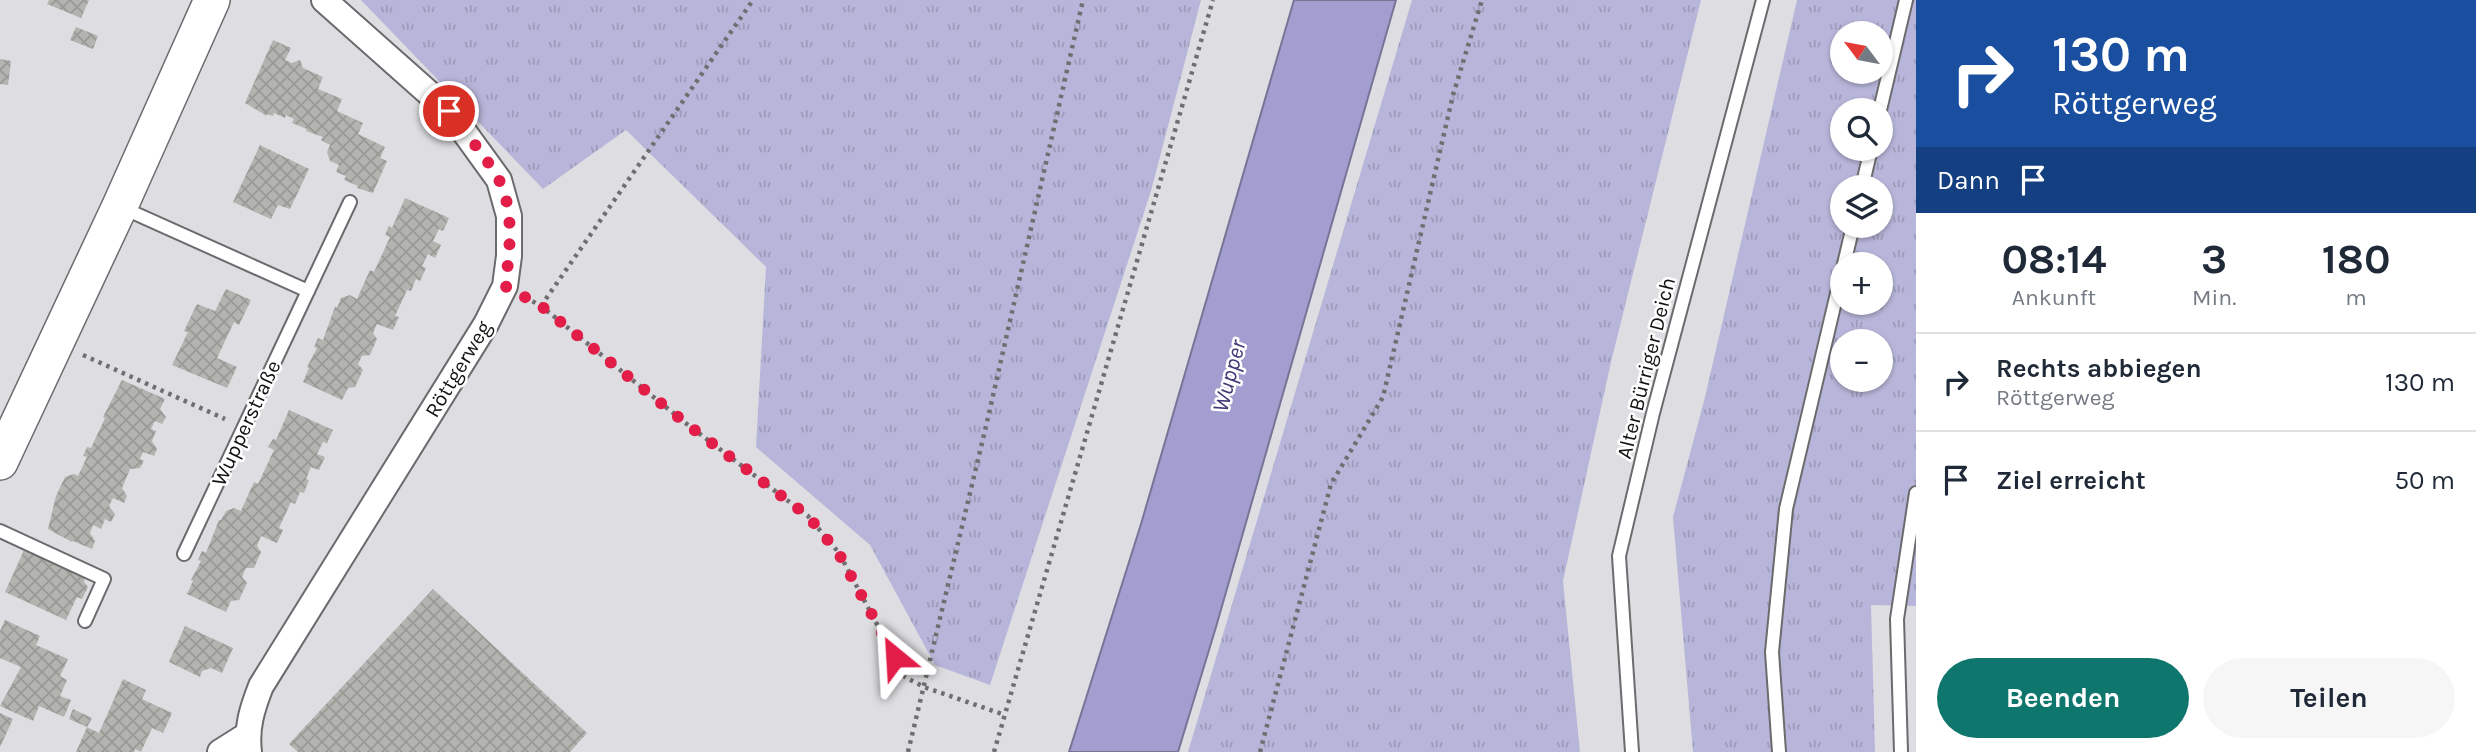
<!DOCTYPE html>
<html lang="de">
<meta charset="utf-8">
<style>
body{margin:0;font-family:Karla,sans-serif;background:#f6f6f7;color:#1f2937;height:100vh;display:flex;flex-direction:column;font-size:26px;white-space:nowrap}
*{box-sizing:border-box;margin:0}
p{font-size:23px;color:#747a83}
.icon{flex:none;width:38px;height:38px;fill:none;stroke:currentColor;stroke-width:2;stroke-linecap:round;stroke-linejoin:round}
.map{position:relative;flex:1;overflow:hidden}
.side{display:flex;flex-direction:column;background:#fff;width:560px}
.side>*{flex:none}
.banner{background:#1a4fa0;color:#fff;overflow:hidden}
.needle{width:46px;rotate:302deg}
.buttons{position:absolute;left:1830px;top:21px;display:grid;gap:14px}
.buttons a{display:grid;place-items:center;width:63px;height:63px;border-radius:50%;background:#fff;box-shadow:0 2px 5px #0004;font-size:35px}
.pin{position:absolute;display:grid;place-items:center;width:60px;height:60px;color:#fff;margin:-30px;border:4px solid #fff;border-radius:50%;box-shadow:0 2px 7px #0007}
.me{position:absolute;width:77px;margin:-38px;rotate:333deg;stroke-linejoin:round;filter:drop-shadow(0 0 5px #0008)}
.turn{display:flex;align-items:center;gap:24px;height:147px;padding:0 21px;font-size:32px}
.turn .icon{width:91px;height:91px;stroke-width:2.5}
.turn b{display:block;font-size:49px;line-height:60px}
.then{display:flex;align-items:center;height:66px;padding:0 21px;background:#0003;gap:14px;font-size:26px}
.eta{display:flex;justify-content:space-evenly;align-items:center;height:119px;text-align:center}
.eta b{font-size:42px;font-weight:700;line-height:49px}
.primary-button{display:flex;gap:14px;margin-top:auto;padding:14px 21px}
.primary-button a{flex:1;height:80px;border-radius:42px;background:#0f766e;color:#fff;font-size:28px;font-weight:700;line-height:80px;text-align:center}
.primary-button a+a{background:#f6f6f7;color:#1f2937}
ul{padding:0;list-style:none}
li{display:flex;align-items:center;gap:21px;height:98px;padding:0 21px;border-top:2px solid #e0e1e3}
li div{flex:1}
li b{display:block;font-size:26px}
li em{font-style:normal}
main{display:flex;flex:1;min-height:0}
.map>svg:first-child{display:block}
.grass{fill:url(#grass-tufts);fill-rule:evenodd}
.water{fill:#a29ed0;stroke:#777497;stroke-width:2}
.building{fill:url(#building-cross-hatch)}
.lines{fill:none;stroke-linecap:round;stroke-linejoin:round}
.lane-casing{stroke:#6b6b6e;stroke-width:16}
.street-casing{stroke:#6b6b6e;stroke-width:28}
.secondary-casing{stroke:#6b6b6e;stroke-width:38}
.path{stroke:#6f6f71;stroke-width:4.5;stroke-dasharray:3.5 5;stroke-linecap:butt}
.lane{stroke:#fff;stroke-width:12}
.street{stroke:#fff;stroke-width:24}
.secondary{stroke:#fff;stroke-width:35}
.route{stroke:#e11d48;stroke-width:12;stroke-dasharray:0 21.6}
.labels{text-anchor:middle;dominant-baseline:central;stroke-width:5;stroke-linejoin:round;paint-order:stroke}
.street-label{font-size:21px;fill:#121213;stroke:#fff}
.water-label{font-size:23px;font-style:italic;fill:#423977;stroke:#fff}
</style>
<main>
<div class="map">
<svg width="1916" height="752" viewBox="0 0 1916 752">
<defs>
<pattern id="grass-tufts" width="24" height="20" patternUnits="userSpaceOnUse" patternTransform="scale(1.75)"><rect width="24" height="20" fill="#b7b5d9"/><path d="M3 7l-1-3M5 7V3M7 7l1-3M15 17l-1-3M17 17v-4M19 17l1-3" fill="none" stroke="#9c9bb9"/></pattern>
<pattern id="building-cross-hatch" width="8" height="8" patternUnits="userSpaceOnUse" patternTransform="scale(1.75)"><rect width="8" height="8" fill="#b3b3af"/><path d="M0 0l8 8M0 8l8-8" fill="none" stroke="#999996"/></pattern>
</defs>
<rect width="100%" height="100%" fill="#dedee2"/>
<g class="grass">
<path d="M361,0H1201L1151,191L990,685L935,665L870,545L756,447L766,267L626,130L543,189Z"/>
<path d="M1412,0H1701L1611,362L1563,581L1580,752H1188Z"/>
<path d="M1797,0H1916V606L1871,605L1875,752H1693L1673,517L1705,397ZM1843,33H1881V72H1843ZM1843,110H1881V149H1843ZM1843,187H1881V226H1843ZM1843,264H1881V303H1843ZM1843,341H1881V380H1843Z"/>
</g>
<path class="water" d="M1294,0H1396L1216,627L1178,752H1069L1141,524Z"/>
<g class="building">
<path d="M49,0H89L81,18L47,4Z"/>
<path d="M76,27L98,36L93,49L70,40Z"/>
<path d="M273,40L291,48L285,60L292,63L300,60L303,68L323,77L318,89L342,99L337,111L363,123L358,134L385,147L380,158L387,161L373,193L357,188L358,186L344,180L346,176L336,172L339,165L330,161L327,152L330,145L321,140L323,137L306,131L307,129L292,123L294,119L286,115L285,118L274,113L273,116L267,114V116L245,103Z"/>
<path d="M0,59L11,61L8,85L0,84Z"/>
<path d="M260,145L309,169L290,209L278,205L271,219L233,202Z"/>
<path d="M405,198L449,218L443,231L439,229L433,241L441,245L435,258L428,254L422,266L426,268L420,281L416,279L411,291L407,290L395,316L399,317L393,330L377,324L373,333L377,339L370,355L362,356L358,364L363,370L355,387L348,388L342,400L303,382L309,368L307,367L317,348L314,347L318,338L323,340L335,307L337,308L341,298L350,295L357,299L370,270L374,272L390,237L385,235L389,226L392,228Z"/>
<path d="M226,289L251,300L239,325L234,322L217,358L237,367L227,388L172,365L188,332L184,331L197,304L215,311Z"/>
<path d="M122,380L165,399L160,409L166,417L162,424L155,421L151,429L156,431L152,441L157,449L154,456L143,452L140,459L144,461L140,468L130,469L122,488L127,496L124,503L113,498L109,506L115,514L111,522L105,519L101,529L93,525L90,533L95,541L92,549L73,541L72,542L48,529L56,496L65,477L74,474L78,476L87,457L83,456L87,447L91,448L105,418L103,417Z"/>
<path d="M289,410L333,430L327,443L323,442L317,454L325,457L319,470L311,467L306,479L309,480L304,493L300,492L295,504L291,502L279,528L283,530L277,543L261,536L257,546L261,552L254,568H246L242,577L247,583L239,600L231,601L226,612L187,594L193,581L191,580L201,561L198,560L202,551L206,553L219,520H221L226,511L234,508L241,511L254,482L258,484L274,450L268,447L273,439L276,440Z"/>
<path d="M24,550L85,578L84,582L88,587L82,599L77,597L66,620L5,592Z"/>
<path d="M433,589L587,733L570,752H298L289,744Z"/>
<path d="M5,620L40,636L36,645L68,659L60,676L67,680L60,696L71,700L64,717L39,706L33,721L0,706L21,667L0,658V631Z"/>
<path d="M185,626L233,648L222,673L211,668L202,671L200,677L169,662Z"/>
<path d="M123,679L146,690L142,699L172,713L163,733L152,728L141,752L135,749L134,752H76L87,727L99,733Z"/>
<path d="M73,709L92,718L87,727L69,719Z"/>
<path d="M0,713L13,719L0,747Z"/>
</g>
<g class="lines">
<g class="lane-casing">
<g id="lane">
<path d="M1880,110L1906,0"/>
<path d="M1862,187L1871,149"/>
<path d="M123,208L308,291L184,554"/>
<path d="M1844,264L1853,226"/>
<path d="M308,291L350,202"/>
<path d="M0,531L104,579L85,621"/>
<path d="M1632,752L1619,556L1653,413L1763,0"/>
<path d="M1779,752L1772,652L1786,509L1843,268"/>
<path d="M1901,752L1897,619L1916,493"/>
</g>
</g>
<g class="street-casing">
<g id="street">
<path d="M220,752L247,735"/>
<path d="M249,752C246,728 252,709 261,686L486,324L505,286L509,256V216L499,180L449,111L324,0"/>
</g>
</g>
<g class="secondary-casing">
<path id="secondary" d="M0,462L120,206L212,0"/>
</g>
<g class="path">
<path d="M525,297L541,306L688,425L808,516L839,553L905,677L924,687L1005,715"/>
<path d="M541,306L753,0"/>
<path d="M83,355L225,419"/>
<path d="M908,752L987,422L1083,0"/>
<path d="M994,752L1213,0"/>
<path d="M1260,752L1331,484L1383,397L1453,95L1482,0"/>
</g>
<use href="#lane" class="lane"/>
<use href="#street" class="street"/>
<use href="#secondary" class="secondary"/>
</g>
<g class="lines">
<path class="route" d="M449,111C465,133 484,154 498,178C515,210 510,251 505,286L541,306L688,425L808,516L839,554L895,657"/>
</g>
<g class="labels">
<g class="street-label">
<text transform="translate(1646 368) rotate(-76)">Alter Bürriger Deich</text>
<text transform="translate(458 369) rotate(-59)">Röttgerweg</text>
<text transform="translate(246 423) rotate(-65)">Wupperstraße</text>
</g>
<g class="water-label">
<text transform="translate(1229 376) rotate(-75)">Wupper</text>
</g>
</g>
</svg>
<div class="buttons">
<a><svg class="needle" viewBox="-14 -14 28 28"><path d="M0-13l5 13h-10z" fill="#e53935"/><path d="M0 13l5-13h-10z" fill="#747a83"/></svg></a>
<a><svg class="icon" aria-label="search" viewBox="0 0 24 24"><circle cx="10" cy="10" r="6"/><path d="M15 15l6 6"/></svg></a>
<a><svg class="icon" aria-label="layers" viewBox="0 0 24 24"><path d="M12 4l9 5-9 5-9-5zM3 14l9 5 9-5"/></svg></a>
<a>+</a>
<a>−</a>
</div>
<div class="pin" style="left:449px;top:111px;background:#d93025"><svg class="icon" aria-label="arrive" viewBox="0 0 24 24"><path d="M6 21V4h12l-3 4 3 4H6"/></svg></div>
<svg class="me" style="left:895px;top:657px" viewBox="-20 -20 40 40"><path d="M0-17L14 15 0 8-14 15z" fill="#e11d48" stroke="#fff" stroke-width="4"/></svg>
</div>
<section class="side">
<div class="banner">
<div class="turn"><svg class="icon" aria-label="right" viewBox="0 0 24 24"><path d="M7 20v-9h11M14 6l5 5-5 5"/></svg><div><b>130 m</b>Röttgerweg</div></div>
<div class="then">Dann<svg class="icon" aria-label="arrive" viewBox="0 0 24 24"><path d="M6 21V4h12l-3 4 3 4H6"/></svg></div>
</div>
<div class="eta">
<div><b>08:14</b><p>Ankunft</p></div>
<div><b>3</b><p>Min.</p></div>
<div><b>180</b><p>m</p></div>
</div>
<ul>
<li><svg class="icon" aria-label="right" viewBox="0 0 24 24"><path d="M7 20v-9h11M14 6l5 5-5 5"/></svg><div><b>Rechts abbiegen</b><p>Röttgerweg</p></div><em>130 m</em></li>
<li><svg class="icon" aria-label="arrive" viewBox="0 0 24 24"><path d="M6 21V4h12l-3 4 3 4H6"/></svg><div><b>Ziel erreicht</b></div><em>50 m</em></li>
</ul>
<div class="primary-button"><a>Beenden</a><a>Teilen</a></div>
</section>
</main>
